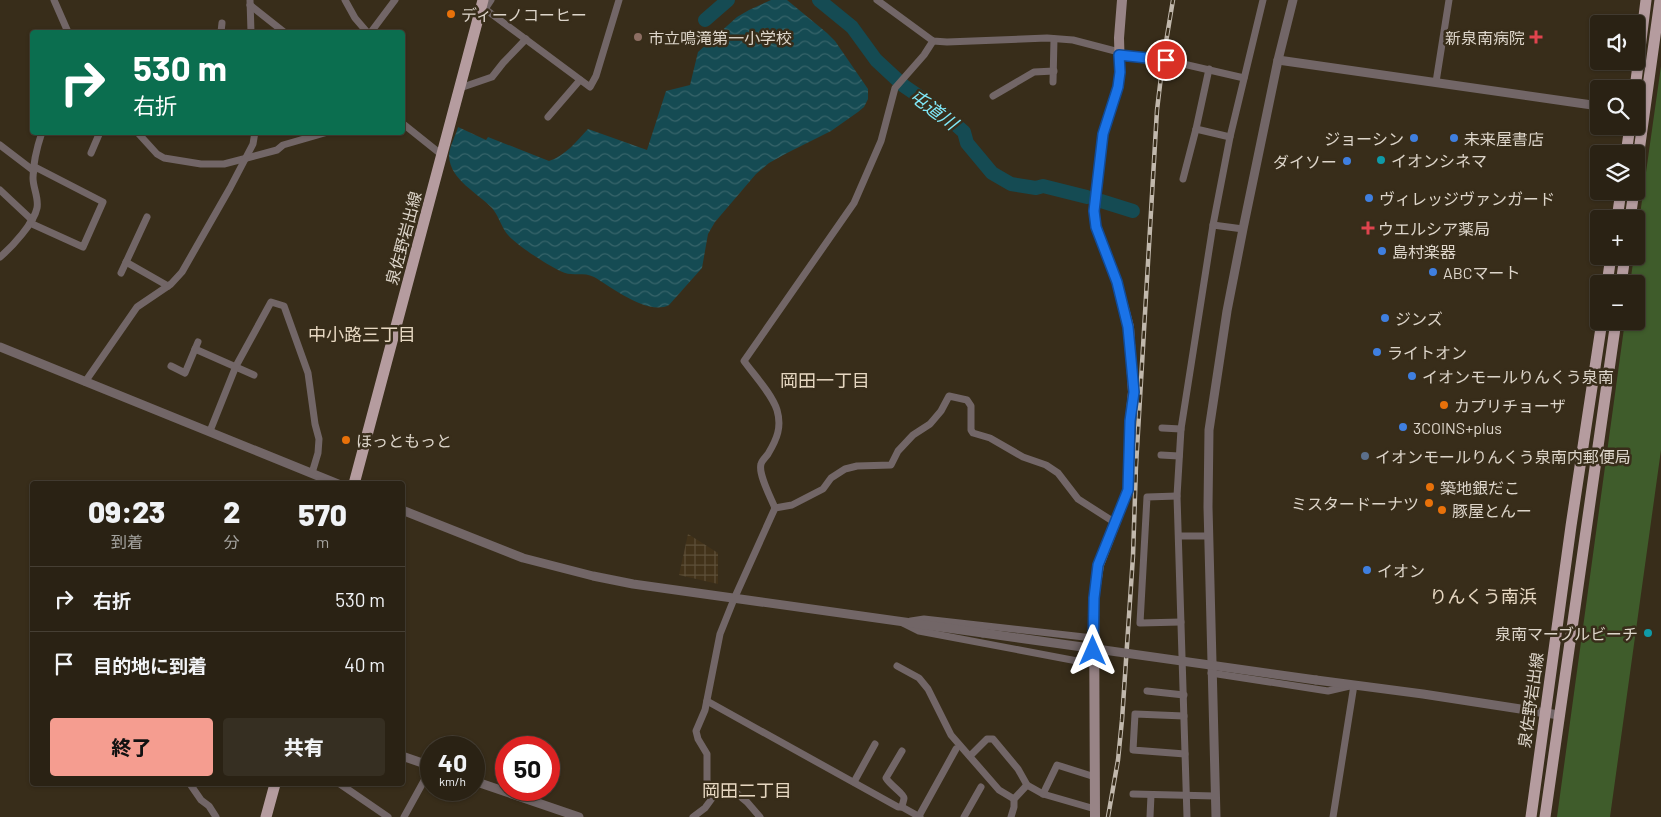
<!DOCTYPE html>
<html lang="ja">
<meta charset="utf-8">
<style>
body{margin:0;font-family:Barlow,"Noto Sans JP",sans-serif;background:#362f22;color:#f1f3f6;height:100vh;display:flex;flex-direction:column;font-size:19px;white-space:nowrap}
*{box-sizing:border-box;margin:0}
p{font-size:16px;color:#a5a4a0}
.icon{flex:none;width:28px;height:28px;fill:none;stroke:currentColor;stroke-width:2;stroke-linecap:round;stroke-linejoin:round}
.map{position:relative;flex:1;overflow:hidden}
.panel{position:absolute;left:30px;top:481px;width:375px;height:305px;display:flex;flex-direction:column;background:#2a2214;border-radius:5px;box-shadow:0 1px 4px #0004,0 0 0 1px #463f34}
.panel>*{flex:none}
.hud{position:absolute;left:30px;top:30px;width:375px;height:105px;border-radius:5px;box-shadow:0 1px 4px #0004,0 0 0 1px #463f34;background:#0b6e4f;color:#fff;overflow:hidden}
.fabs{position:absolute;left:1590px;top:15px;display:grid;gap:10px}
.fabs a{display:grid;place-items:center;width:55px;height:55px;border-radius:5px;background:#2a2214;box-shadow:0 1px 4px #0004,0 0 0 1px #463f34;font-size:25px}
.speed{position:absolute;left:420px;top:736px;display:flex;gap:10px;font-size:25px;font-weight:700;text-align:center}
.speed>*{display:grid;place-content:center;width:65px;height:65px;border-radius:50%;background:#2a2214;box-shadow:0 1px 4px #0004,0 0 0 1px #463f34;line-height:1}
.speed small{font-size:12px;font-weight:400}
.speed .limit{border:8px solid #d22;background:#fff;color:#111}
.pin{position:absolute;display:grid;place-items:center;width:42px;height:42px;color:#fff;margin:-21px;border:2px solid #fff;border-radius:50%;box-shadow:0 1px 5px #0007}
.me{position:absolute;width:55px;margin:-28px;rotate:0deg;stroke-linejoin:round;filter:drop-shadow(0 0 4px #0008)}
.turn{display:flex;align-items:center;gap:18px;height:105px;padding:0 20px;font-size:22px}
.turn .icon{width:65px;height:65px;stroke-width:2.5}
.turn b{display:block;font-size:35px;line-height:42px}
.eta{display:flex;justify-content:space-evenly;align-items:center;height:85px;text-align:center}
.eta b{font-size:30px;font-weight:800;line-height:35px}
.cta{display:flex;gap:10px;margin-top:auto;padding:10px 20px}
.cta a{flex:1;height:58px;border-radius:5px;background:#f59d90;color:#111;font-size:20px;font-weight:800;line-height:58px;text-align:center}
.cta a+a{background:#362f22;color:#f1f3f6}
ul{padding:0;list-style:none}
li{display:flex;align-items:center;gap:15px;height:65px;padding:0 20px;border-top:1px solid #463f34}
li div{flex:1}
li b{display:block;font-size:19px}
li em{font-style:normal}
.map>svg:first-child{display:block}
.industrial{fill:url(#industrial-grid)}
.park{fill:#3f5c2b}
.water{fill:url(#water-waves)}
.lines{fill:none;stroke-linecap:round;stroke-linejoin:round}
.river{stroke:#154b53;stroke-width:14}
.minor{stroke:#726667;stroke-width:7}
.tertiary{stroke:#726667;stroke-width:9}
.secondary{stroke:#988486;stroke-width:10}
.primary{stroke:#b59c9f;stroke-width:11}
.rail-casing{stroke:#c1b8ac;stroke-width:4.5}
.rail{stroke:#382d1a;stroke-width:2.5;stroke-dasharray:8;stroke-linecap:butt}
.tertiary-bridge{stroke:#726667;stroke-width:9}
.route-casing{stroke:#114b97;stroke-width:12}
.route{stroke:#1a73e8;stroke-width:9}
.food-dot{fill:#e8710a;stroke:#382d1a;stroke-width:2}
.education-dot{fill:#8d6e63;stroke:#382d1a;stroke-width:2}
.health-dot{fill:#e0444e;stroke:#382d1a;stroke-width:2}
.shop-dot{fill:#3f7fe0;stroke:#382d1a;stroke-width:2}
.culture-dot{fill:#0f9aa8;stroke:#382d1a;stroke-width:2}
.service-dot{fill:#5c6f8a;stroke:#382d1a;stroke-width:2}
.labels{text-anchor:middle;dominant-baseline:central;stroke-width:5;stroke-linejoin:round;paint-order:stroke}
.poi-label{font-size:16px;fill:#ddd5ca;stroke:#382d1a;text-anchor:start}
.street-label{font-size:16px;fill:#ddd5ca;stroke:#382d1a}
.water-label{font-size:18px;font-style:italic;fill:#80e9f9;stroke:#382d1a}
.neighbourhood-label{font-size:18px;fill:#e6d7c1;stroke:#382d1a}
</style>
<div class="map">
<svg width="1661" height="817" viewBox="0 0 1661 817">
<defs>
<pattern id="industrial-grid" width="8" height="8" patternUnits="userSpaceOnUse" patternTransform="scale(1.25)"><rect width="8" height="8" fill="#423219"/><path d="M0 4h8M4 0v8" fill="none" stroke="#5d4f39"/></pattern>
<pattern id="water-waves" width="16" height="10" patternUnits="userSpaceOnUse" patternTransform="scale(1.25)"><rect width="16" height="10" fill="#154b53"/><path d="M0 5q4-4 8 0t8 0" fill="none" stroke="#37646a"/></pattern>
</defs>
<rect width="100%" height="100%" fill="#382d1a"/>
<path class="industrial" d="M688,534L718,553V584L679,575Z"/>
<path class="park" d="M1661,66V450L1610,817H1557L1625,321H1636V284H1630L1634,256H1636V243Z"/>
<path class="water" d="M771,0H787L827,33L835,41L868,89V99L864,107L858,112L831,131L787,153L769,163L756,174L715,222L708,234L702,268L669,305C648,316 613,288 594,277C586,273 579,275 571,274C563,274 551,266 544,262C533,255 511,241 505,231C500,223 498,215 492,208C478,193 450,180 449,156C449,147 456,135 458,127L486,140L488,137L549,161C565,156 577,141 588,129L647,150L666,91L690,85L698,52L737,17L749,10Z"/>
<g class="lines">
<g class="river">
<path d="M819,0L852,27L876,60L904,86L939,110L964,132L967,143L992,173L1011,184L1036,188L1043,186L1087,197"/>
<path d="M705,20L728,0"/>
<path d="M1101,201L1133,211"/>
</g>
<g class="minor">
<path d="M54,0L68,32"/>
<path d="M250,0L251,32"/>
<path d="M345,0L355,18L367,32"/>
<path d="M877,0L933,41L947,42L1047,38L1073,40L1119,52"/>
<path d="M250,5L284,32"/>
<path d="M481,6L590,87L596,76L619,0"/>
<path d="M485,9L491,0"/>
<path d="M221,32L222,23"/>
<path d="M371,32L395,0"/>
<path d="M1119,55L1166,60L1244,78"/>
<path d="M1053,82L1054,39"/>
<path d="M1436,82L1449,0"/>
<path d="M460,88L492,77L503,63L526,39"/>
<path d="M993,96L1034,72L1054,71"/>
<path d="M548,117L580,80"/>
<path d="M402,123L442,155"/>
<path d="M1196,129L1230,137"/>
<path d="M137,132L157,154L164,158L201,164H224L277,150L283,145L328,132"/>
<path d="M0,145L34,171"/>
<path d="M91,153L100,132"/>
<path d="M1183,179L1196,129L1209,69"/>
<path d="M0,190L32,220"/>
<path d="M30,223L83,247L103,202L35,167"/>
<path d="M1213,225L1243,229"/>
<path d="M0,257C12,247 34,223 37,208C39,198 33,188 33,178C33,162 37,147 42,132"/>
<path d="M126,262L168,286"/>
<path d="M121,273L147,217"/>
<path d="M195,349L254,375"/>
<path d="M171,366L185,373L198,342"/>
<path d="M85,382L137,307L171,284L182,272L230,188L253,144L255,132"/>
<path d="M1162,428L1181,429"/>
<path d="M210,431L236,366L271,302L284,306L308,373L315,424L319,439L318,453L312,473"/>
<path d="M1161,455L1179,456"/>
<path d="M1177,496L1147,497L1140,623L1181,622"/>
<path d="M775,508C771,498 758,474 761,464C762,460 766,457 768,454C777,439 782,427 777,410C772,394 754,375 744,361L854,203L881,141L895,88L924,55L933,41"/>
<path d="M1179,536H1208"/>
<path d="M911,621L924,619L1093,638"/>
<path d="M903,623L919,631L1093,664"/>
<path d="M897,666L919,678L928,689L951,735L999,790L1014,799"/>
<path d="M1211,673L1328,691L1354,685L1333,817"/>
<path d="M1147,691L1184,695"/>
<path d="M707,701L898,807H902L920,817"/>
<path d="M1184,716L1135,714L1133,750L1185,754"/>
<path d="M902,751L886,778C890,785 904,794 904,798C904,801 902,804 902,807"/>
<path d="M970,756L987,739H993L1018,769L1027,785L1043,794L1095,809"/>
<path d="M854,782L875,744"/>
<path d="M190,784L201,800L209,806L216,817"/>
<path d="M340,784L388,817"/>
<path d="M1043,794L1057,765L1095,777"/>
<path d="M1133,794L1215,796"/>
<path d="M713,797L734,791L747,802L760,817"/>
<path d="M919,816L956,749"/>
<path d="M404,817L431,768"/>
<path d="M693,817L705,808L713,797L707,780V754L698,739L696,731L705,710L720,634L734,599L775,508L792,505L823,489L831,478L845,469L857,466L891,465L898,451L913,435L930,424L941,411L949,396L967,400L971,406V430L973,433L990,438L1023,457L1046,465L1058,473L1078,499L1114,522"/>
<path d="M964,817L981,787"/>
<path d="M1011,817L1014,807V799L1027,785"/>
<path d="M1150,817L1151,795"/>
<path d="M1187,817L1177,496L1181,429L1213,225L1230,137L1263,0"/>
</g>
<g class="tertiary">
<path d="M1278,60L1599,106"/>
<path d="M0,347L338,484"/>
<path d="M402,510L523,558L593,576L633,584L983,633"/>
<path d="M1316,680L1423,694L1559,715"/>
<path d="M402,756L431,766"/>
<path d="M474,781L579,817"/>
<path d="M1216,817L1208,507L1209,430L1227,311L1243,229L1278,60L1293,0"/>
</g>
<path class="secondary" d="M1095,817L1094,598L1099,565L1128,490L1130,421L1133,392L1129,327L1117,282L1096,227L1094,211L1103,134L1118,87L1120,72L1119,38L1122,0"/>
<g class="primary">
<path d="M1635,89L1646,0"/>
<path d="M1626,154L1630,126"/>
<path d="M1636,173L1660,0"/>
<path d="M1617,219L1621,191"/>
<path d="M1630,219L1634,191"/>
<path d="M1607,284L1611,256"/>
<path d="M1621,284L1625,256"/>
<path d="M354,484L483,0"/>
<path d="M266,817L275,784"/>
<path d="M1531,817L1571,526L1602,321"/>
<path d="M1545,817L1616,321"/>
</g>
<g class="rail-casing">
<path id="rail" d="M1108,817L1118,760L1122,720L1133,556L1136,466L1157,110L1163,60L1173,0"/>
</g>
<use href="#rail" class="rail"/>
<path class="tertiary-bridge" d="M983,633L1316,680"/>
</g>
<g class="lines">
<g class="route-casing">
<path id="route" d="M1093,651L1094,598L1098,565L1128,490L1130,421L1134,392L1128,327L1117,282L1096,227L1094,211L1103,134L1118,87L1120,72L1119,55L1166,60"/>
</g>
<use href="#route" class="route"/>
</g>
<g class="food-dot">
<circle cx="451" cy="14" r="5"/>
<circle cx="1444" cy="405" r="5"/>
<circle cx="346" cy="440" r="5"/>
<circle cx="1430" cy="487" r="5"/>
<circle cx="1429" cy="503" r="5"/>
<circle cx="1442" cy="510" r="5"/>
</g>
<circle class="education-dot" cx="638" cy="37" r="5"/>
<g class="health-dot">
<path d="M1533.5 29.5h5v5h5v5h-5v5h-5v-5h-5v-5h5z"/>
<path d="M1365.5 220.5h5v5h5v5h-5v5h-5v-5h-5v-5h5z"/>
</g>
<g class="shop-dot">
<circle cx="1414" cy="138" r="5"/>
<circle cx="1454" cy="138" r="5"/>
<circle cx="1347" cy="161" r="5"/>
<circle cx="1369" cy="198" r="5"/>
<circle cx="1382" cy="251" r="5"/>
<circle cx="1433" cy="272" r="5"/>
<circle cx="1385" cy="318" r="5"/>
<circle cx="1377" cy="352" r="5"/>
<circle cx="1412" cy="376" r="5"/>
<circle cx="1403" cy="427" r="5"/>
<circle cx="1367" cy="570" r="5"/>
</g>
<g class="culture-dot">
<circle cx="1381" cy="160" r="5"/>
<circle cx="1648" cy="633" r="5"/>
</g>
<circle class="service-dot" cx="1365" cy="456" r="5"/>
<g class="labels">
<g class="poi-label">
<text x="461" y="14">ディーノコーヒー</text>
<text x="648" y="37">市立鳴滝第一小学校</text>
<text x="1525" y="37" text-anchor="end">新泉南病院</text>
<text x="1404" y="138" text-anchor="end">ジョーシン</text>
<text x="1464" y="138">未来屋書店</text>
<text x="1391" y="160">イオンシネマ</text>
<text x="1337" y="161" text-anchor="end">ダイソー</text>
<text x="1379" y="198">ヴィレッジヴァンガード</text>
<text x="1378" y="228">ウエルシア薬局</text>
<text x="1392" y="251">島村楽器</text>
<text x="1443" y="272">ABCマート</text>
<text x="1395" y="318">ジンズ</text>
<text x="1387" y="352">ライトオン</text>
<text x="1422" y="376">イオンモールりんくう泉南</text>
<text x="1454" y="405">カプリチョーザ</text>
<text x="1413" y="427">3COINS+plus</text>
<text x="356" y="440">ほっともっと</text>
<text x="1375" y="456">イオンモールりんくう泉南内郵便局</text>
<text x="1440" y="487">築地銀だこ</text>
<text x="1419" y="503" text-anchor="end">ミスタードーナツ</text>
<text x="1452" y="510">豚屋とんー</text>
<text x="1377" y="570">イオン</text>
<text x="1638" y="633" text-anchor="end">泉南マーブルビーチ</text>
</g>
<g class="street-label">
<text transform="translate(403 238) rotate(-75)">泉佐野岩出線</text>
<text transform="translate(1530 700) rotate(-82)">泉佐野岩出線</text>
</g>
<g class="water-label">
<text transform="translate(934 109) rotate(37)">屯道川</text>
</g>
<g class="neighbourhood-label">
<text x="362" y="334">中小路三丁目</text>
<text x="825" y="380">岡田一丁目</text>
<text x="1483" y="596">りんくう南浜</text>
<text x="747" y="790">岡田二丁目</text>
</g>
</g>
</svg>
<div class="fabs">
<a><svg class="icon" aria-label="sound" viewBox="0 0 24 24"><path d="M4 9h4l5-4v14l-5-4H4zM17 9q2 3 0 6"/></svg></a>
<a><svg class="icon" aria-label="search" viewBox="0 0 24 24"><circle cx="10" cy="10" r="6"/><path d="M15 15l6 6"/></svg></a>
<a><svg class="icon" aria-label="layers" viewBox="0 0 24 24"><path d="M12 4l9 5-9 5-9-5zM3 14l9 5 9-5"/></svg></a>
<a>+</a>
<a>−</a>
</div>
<div class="speed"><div>40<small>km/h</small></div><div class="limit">50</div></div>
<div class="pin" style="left:1166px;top:60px;background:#d93025"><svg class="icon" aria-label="arrive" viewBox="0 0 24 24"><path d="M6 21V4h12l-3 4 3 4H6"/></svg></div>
<svg class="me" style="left:1093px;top:651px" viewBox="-20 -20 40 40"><path d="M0-17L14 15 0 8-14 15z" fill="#1a73e8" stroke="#fff" stroke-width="4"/></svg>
<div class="hud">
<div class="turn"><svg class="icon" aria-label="right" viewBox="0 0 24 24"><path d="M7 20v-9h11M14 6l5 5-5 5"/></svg><div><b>530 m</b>右折</div></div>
</div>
<section class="panel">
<div class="eta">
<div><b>09:23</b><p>到着</p></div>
<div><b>2</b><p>分</p></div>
<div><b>570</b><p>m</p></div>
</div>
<ul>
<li><svg class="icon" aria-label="right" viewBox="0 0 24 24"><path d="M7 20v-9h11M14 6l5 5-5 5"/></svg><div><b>右折</b></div><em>530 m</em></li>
<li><svg class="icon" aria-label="arrive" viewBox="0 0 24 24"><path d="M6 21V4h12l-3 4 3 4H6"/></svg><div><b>目的地に到着</b></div><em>40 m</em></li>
</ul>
<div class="cta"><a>終了</a><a>共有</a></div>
</section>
</div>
